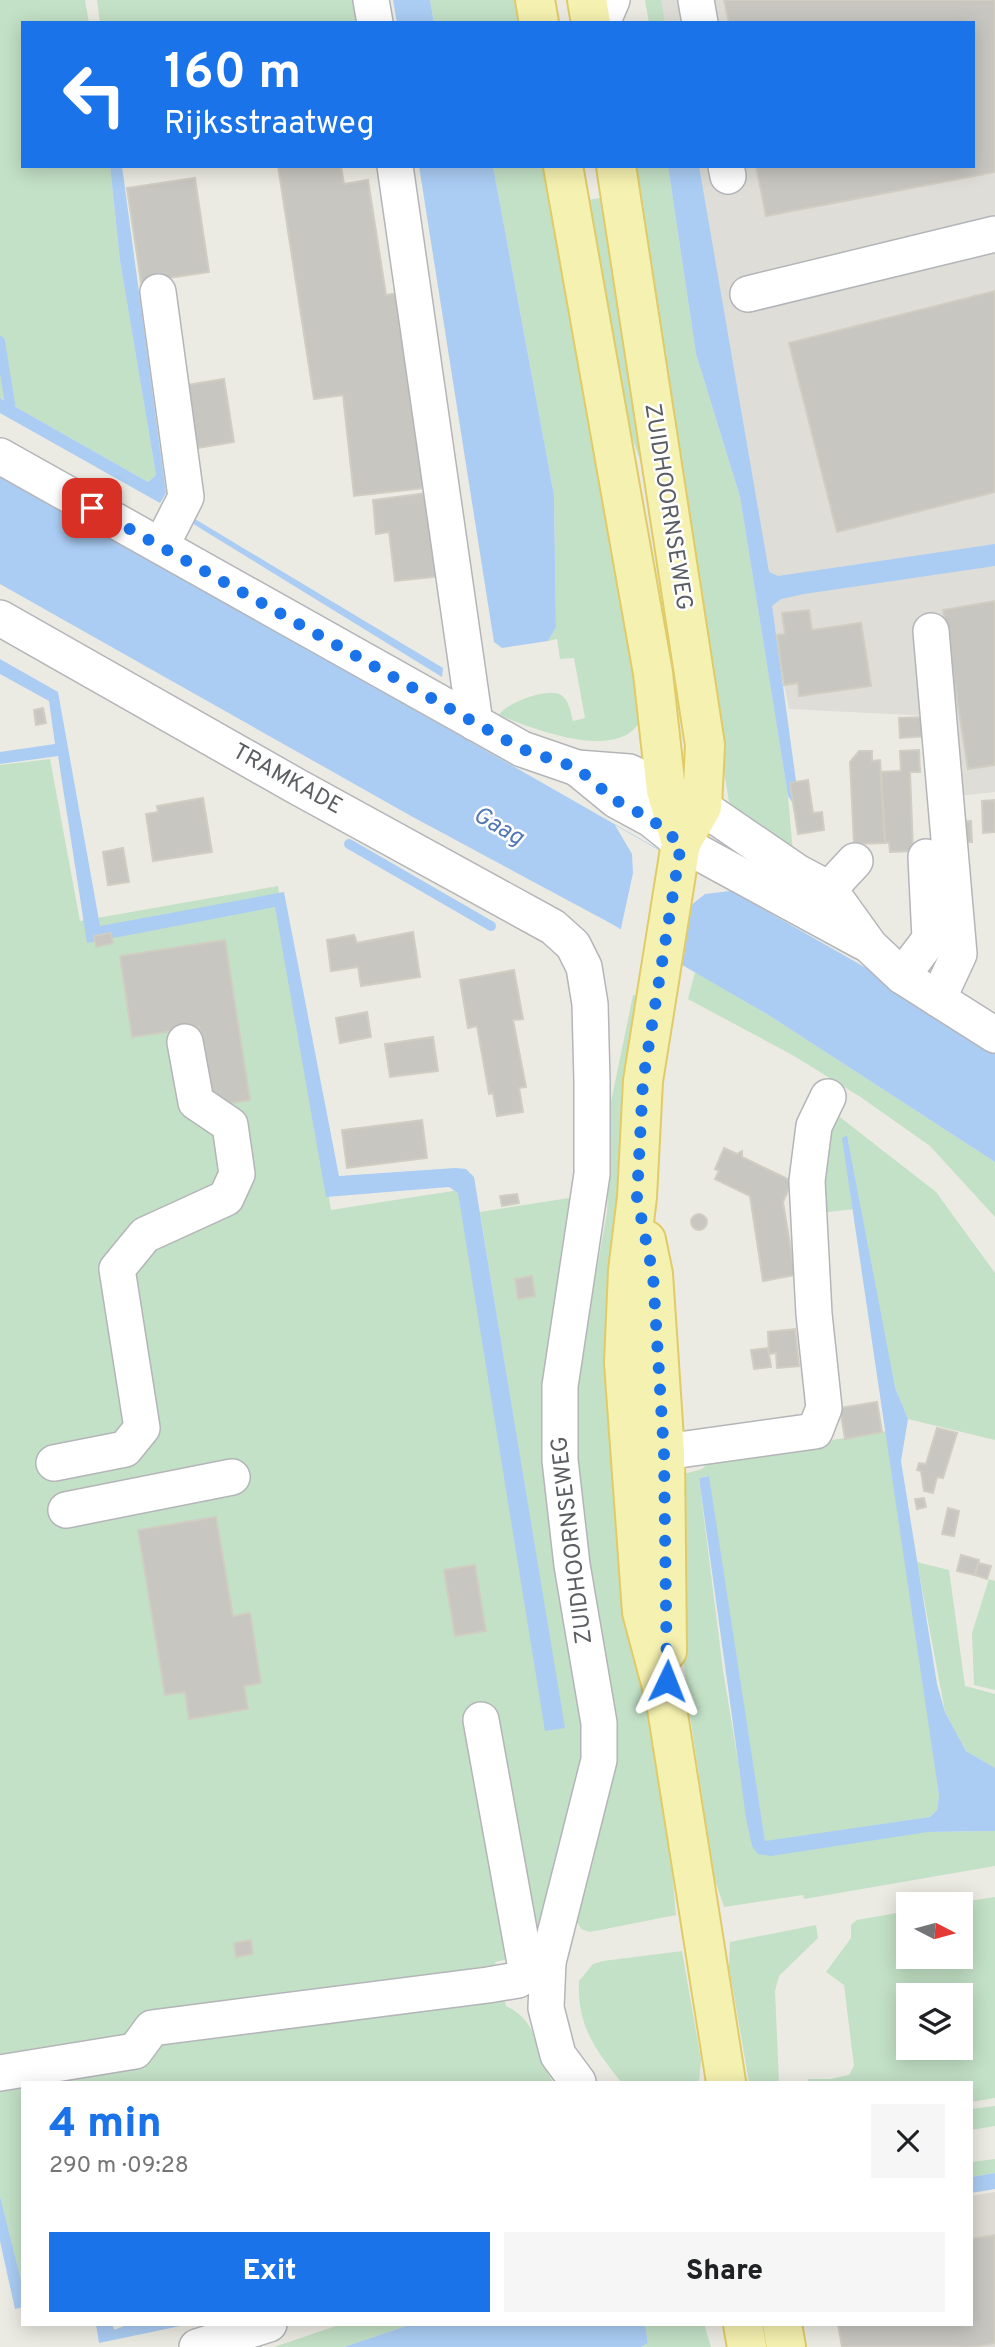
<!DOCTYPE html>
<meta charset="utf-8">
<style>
body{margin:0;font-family:Overpass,sans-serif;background:#f6f6f6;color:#202124;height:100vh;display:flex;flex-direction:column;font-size:26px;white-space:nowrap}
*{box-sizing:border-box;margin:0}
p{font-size:23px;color:#757577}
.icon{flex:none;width:38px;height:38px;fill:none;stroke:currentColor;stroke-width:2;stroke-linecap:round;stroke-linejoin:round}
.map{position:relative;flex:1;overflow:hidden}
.drawer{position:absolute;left:21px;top:2081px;width:952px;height:245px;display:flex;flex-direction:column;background:#fff;border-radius:0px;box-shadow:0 4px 18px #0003}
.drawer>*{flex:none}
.top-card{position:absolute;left:21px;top:21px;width:954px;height:147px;border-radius:0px;box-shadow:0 4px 18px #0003;background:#1a73e8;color:#fff;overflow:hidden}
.needle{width:46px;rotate:96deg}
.buttons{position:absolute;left:896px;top:1892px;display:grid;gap:14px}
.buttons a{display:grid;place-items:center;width:77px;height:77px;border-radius:0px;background:#fff;box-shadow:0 4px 18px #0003;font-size:35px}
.pin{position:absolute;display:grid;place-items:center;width:60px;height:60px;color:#fff;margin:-30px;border-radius:14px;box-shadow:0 4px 10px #0006}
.me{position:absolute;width:77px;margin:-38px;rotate:2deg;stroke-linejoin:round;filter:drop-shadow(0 0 5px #0008)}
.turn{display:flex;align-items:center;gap:24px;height:147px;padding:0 28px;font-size:32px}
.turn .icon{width:91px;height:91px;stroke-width:2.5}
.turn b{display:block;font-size:49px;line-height:60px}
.round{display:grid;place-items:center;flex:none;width:74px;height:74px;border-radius:0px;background:#f6f6f6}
.summary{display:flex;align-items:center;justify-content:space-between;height:119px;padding:0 28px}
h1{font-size:42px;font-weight:800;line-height:52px;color:#1a73e8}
.action{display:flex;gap:14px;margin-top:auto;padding:14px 28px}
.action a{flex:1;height:80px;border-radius:0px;background:#1a73e8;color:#fff;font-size:28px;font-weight:800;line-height:80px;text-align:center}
.action a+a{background:#f6f6f6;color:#202124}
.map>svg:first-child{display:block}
.industrial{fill:#deddd8}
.education{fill:#dcdad2}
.green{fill:#c3e1c6;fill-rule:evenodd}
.water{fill:#abcdf4}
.pier{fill:#ecebe3}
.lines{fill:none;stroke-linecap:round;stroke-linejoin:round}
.stream{stroke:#abcdf4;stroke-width:10}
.building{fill:#c8c6c0;stroke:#d0cdc2;stroke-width:2}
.minor-casing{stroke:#b4b5b9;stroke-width:38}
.major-casing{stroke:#e0cb68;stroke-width:42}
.minor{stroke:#fff;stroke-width:35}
.major{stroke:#f5f1b0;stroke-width:38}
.route{stroke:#1a73e8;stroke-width:12;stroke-dasharray:0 21.6}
.labels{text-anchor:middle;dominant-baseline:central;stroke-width:5;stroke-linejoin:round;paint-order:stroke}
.street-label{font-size:23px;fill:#5b5e62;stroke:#fff}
.water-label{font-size:24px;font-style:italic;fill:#5177b4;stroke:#fff}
</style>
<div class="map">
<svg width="995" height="2347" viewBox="0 0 995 2347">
<rect width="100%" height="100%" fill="#ecebe3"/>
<path class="industrial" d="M658,0H995V792L957,796L950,717L789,709L682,166H973V23H661Z"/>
<path class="education" d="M995,2192V2347H842L971,2324V2196Z"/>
<g class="green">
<path d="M0,0H85L89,23H23V166H110L120,261L156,475L148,482L0,398Z"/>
<path d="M97,0H364L367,23H100Z"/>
<path d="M430,0H525L529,23H434Z"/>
<path d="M645,0H661L665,23H649Z"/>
<path d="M493,166H553L644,697C643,704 643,714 641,719C621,764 530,728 499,715C506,703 548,687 561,695C569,700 571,713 573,721L585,718L574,658L560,659L557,639L548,641L556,626L554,495Z"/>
<path d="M626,166H668L696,354L740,497L788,796L793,853L745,822L729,802Z"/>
<path d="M610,196L647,479L618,398L583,201Z"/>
<path d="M50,759L80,921L278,886L331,1210L465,1189L564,1727L480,1212L582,1196L561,1326L590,1744L547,1924L512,1958L495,1962L506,2006C542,2023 534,2054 553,2082H23V2288L0,2196V765Z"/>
<path d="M695,972L770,1016L995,1162V1217L930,1146L862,1098L794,1056L688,999Z"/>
<path d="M633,995L638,996L620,1137L617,1233L676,1915L590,1932L581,1929L576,1919L600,1819L574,1419L580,1363L607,1212L611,1102Z"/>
<path d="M836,1114L936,1192L995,1273V1440L908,1419L895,1387L843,1138L855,1209L819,1213L823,1135Z"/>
<path d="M887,1431L939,1796L937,1810L930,1817L765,1842L708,1476L699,1478L723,1670L752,1846L928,1832L995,1831V1866L804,1899L803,1895L724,1907L714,1877L687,1695L680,1625L677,1476L702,1469L711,1460Z"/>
<path d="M917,1562L949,1570L965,1686L995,1694V1768L966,1751L945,1712Z"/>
<path d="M989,1579L995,1581V1690L974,1685L972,1633Z"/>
<path d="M995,1897V2098L971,2102V2082H808V2079H830L849,2075L854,2066L844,1985L826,1972L851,1938V1925L857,1920L908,1911V1956H961V1904H950ZM908,1995H961V2048H908Z"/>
<path d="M816,1925L818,1938L779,1976L775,1991L779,2082H749L729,1967L730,1942Z"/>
<path d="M682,1951L701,2060L699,2082H621C595,2049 577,2026 579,1981L593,1964L603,1961Z"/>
<path d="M995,2106V2126L971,2130V2109Z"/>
<path d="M995,2159V2173L971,2177V2162Z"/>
<path d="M342,2324H412L344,2347H274Z"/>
<path d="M645,2324H704L711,2347H641L648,2343Z"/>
</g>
<g class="water">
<path d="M393,0H430L434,23H397Z"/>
<path d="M110,166H122L166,493L160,503L0,413V398L148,482L156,475L120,261Z"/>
<path d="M419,166H493L554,495L556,627L548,641L502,648L494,642Z"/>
<path d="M668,166H699L769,572L778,576L995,544V566L804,594L781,599L772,606L796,781L797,797L792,802L788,796L740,497L696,354Z"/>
<path d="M0,473L910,993L995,1048V1162L770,1016L610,923L411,816L0,584Z"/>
<path d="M185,513L443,668L442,677L182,517Z"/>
<path d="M0,659L58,692L100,926L284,892L339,1176L455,1168L466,1169L474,1177L565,1728L545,1731L458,1193L449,1187L326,1197L275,907L87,943L58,756L0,764V752L55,744L49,701L0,674Z"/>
<path d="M847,1136L895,1387L908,1419L901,1461L937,1684L945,1712L966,1751L995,1768V1831L928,1832L771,1856L758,1854L752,1846L746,1818L699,1478L709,1476L765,1841L930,1817L937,1810L939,1796L842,1138Z"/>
<path d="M995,2173V2189L971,2193V2177Z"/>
<path d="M0,2196L23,2288V2307L15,2309L0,2241Z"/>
<path d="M96,2324H112L114,2330L130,2324H190L99,2343Z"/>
<path d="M412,2324H645L648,2343L641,2347H344Z"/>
</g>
<path class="pier" d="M615,825L730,891L705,894L690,906L680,967L620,933L633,873L632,854Z"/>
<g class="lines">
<g class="stream">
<path d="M0,341L10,404"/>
<path d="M349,844L491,926"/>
</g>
</g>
<g class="building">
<path d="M724,0H995V172L766,216L756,166H973V23H729Z"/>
<path d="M278,166H341L344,184L368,180L386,295L406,292L433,487L354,496L343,395L314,399Z"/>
<path d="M195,178L209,272L141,282L127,188Z"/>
<path d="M995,291V492L837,532L789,343Z"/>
<path d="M224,379L234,442L191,449L181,386Z"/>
<path d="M428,493L431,543L438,542L442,576L395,581L389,532L376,534L373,500Z"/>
<path d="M995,601V765L968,769L943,610Z"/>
<path d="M809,610L812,630L861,623L871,686L799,696L798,683L784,685L777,635L785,634L782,613Z"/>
<path d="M43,708L46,723L36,725L34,710Z"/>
<path d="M927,717L928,736L900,738L899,718Z"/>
<path d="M919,750L920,772H910L913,851L890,852L889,842L885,843L881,772L901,771L900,751Z"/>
<path d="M859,751H872V761L880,760L885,843L854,844L850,762Z"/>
<path d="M808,780L813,813L822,812L824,830L798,834L790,783Z"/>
<path d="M203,798L212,852L153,861L146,814L158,812L157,806Z"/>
<path d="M995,800V832L983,833L982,801Z"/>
<path d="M971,821L972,842H955V822Z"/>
<path d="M123,848L129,882L108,885L103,852Z"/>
<path d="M413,932L420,977L361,986L358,967L331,971L327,940L354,935L357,943Z"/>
<path d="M111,933L113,943L96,947L94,936Z"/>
<path d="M225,940L250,1100L212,1106L199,1027L132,1037L120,956Z"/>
<path d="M514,970L523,1019L513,1020L526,1087L519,1088L523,1112L497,1116L493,1093L489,1094L477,1026L468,1028L460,980Z"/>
<path d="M367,1012L371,1037L340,1043L336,1018Z"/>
<path d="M433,1037L438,1071L390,1077L385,1044Z"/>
<path d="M422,1120L427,1158L347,1168L342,1130Z"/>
<path d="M724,1148L737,1154L742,1151V1157L792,1181L783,1202L795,1275L763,1281L750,1196L715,1179L719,1171L715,1169Z"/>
<path d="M517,1194L519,1203L502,1206L500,1196Z"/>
<circle cx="699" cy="1222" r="8"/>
<path d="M532,1276L535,1296L518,1299L515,1279Z"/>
<path d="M795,1329L799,1366L777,1368L776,1353L769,1354L768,1332Z"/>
<path d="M768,1348L771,1367L754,1369L751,1350Z"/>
<path d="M877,1402L882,1432L845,1439L840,1408Z"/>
<path d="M937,1428L957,1433L943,1478L937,1477L933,1493L924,1491L921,1471L917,1470L919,1463L926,1464Z"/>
<path d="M924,1498L926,1507L917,1509L915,1499Z"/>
<path d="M948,1508L959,1511L954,1536L942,1534Z"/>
<path d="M216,1517L233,1616L250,1613L261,1683L244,1686L248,1709L189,1719L185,1692L165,1695L138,1530Z"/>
<path d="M961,1555L979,1560L975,1575L957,1571Z"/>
<path d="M978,1563L991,1566L987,1579L975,1575Z"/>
<path d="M475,1565L486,1631L455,1636L444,1570Z"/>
<path d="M251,1940L253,1954L236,1957L234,1943Z"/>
<path d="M995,2235V2343L973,2347H842L838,2324H971V2239Z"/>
</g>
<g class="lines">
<g class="minor-casing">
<g id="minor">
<path d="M371,0L375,23"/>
<path d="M696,0L700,23"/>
<path d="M602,23L612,0"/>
<path d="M395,166L475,723"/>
<path d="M726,166L728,176"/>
<path d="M158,292L186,497L161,546"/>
<path d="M748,294L995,234"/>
<path d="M0,456L522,749L577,768L629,772L702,807L797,872L829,889L870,946L902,976L995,1035"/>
<path d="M0,618L296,786L553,927L573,945L584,967L590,1004L592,1082V1174L560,1386V1460L572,1565L599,1723V1760L548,1962L546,2008L558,2055L578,2082"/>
<path d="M931,631L959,954L938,999"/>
<path d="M577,768L616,800L651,819L681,843L863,942"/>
<path d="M829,889L855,861"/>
<path d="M902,976L930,939L926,857"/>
<path d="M636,1456L815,1431L824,1408L814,1314L807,1181L814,1126L828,1097"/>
<path d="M54,1463L125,1449L142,1428L117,1269L145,1235L226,1198L237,1174L230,1125L196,1102L185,1042"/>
<path d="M66,1510L232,1477"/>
<path d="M481,1720L527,1974"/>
<path d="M0,2073L135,2051L152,2028L488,1985L518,1980L548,1962"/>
<path d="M197,2347L269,2324"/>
</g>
</g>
<g class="major-casing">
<g id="major">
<path d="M535,0L539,23"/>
<path d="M587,0L591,23"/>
<path d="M563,166L653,673L666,790L681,843L643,1081L637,1197L628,1271L624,1363L642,1612L666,1702L726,2082"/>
<path d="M616,166L705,745L702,807L681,843"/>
<path d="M646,1240L653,1274L665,1454L667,1651"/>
<path d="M743,2324L747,2347"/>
<path d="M782,2324L786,2347"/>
</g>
</g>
<use href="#minor" class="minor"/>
<use href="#major" class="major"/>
</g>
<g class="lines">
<path class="route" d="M92,508L522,749L577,768L615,800L651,819L681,844L643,1081L637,1197L653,1275L664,1454L667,1681"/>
</g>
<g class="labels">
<g class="street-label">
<text transform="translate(667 507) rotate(81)">ZUIDHOORNSEWEG</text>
<text transform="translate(287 780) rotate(29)">TRAMKADE</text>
<text transform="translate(573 1540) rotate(-97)">ZUIDHOORNSEWEG</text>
</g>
<g class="water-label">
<text transform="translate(498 827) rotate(30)">Gaag</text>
</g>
</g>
</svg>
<div class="buttons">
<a><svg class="needle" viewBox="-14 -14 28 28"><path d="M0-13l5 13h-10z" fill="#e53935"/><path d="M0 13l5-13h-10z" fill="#757577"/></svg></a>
<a><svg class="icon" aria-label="layers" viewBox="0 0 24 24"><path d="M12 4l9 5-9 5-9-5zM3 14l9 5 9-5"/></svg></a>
</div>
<div class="pin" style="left:92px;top:508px;background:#d93025"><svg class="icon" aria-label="arrive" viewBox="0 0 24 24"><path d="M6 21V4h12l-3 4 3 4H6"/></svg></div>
<svg class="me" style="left:667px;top:1681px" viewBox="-20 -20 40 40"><path d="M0-17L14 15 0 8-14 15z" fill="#1a73e8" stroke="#fff" stroke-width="4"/></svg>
<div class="top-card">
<div class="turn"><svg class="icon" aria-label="left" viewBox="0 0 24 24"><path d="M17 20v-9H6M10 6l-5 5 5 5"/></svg><div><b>160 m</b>Rijksstraatweg</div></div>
</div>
<section class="drawer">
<div class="summary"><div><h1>4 min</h1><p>290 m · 09:28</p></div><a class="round"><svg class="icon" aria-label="close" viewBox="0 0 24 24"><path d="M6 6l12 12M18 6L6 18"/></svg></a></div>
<div class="action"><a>Exit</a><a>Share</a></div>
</section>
</div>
